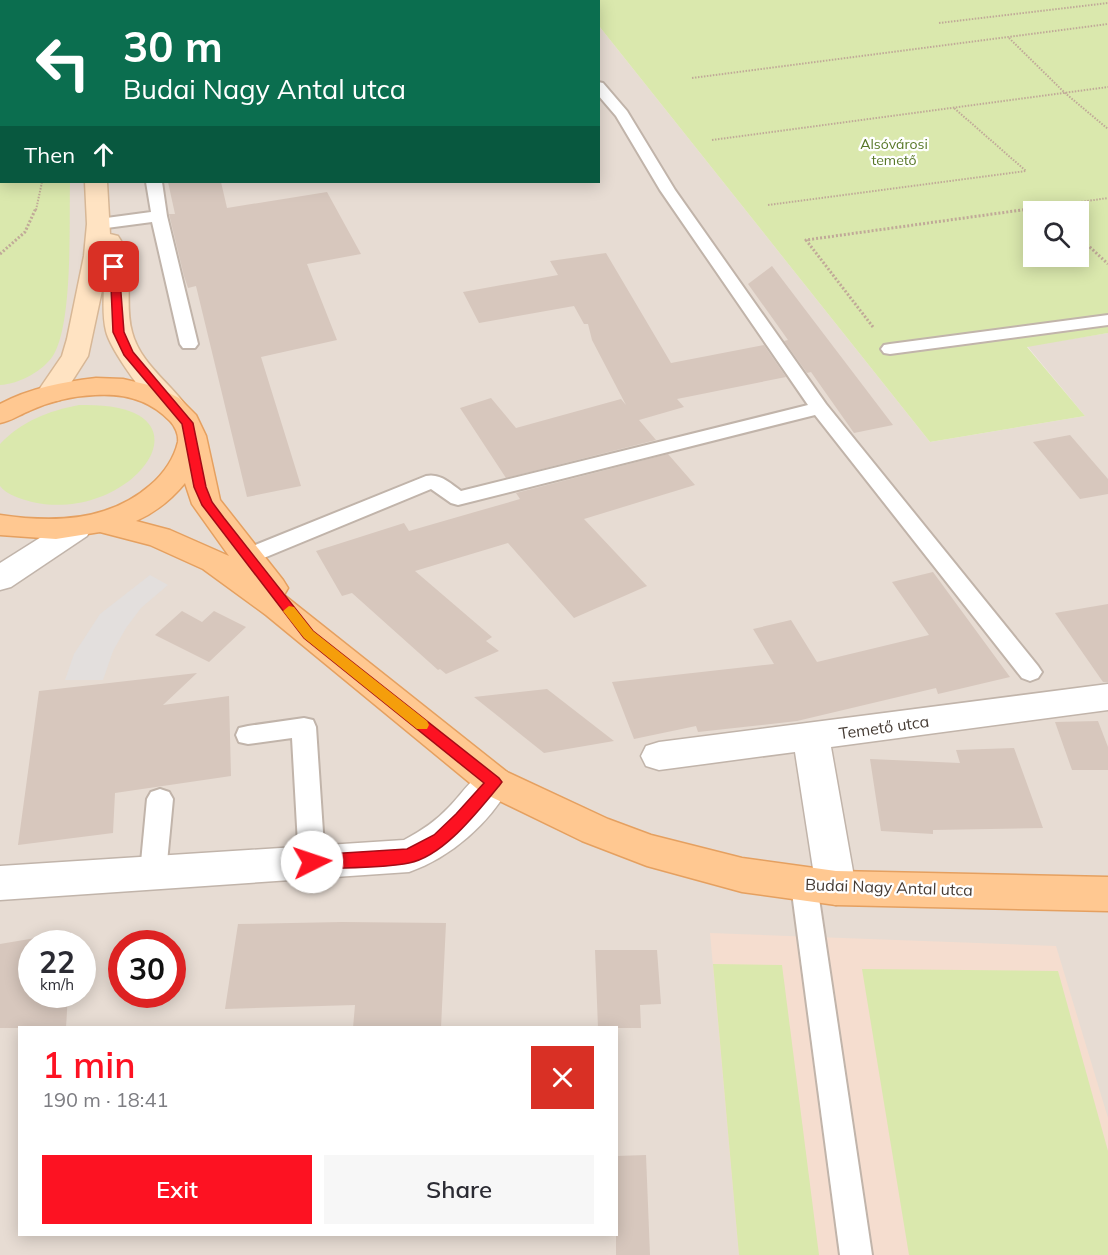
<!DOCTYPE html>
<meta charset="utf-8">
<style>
body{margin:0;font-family:Mulish,sans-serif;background:#f7f7f7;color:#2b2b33;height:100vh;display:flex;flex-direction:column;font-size:22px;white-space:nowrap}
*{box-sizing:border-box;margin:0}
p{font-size:20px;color:#7c7c81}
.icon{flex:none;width:33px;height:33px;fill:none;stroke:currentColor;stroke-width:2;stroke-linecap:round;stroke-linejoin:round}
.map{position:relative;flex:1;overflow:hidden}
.sheet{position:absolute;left:18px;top:1026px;width:600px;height:210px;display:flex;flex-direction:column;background:#fff;border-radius:0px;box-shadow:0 3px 15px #0003}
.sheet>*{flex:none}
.hud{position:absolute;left:0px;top:0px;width:600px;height:183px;box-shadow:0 3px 15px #0003;background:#0b6e4f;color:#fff;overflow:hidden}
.fabs{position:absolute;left:1023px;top:201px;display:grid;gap:12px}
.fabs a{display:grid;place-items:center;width:66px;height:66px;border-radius:0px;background:#fff;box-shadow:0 3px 15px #0003;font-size:30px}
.speed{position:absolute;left:18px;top:930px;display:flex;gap:12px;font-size:30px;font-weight:700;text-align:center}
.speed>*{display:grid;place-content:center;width:78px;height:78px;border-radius:50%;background:#fff;box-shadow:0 3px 15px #0003;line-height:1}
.speed small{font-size:15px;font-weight:400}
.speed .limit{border:9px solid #d22;background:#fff;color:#111}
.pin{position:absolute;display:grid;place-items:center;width:51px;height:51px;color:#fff;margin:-26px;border-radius:12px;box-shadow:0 3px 9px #0006}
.me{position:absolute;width:66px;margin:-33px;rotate:86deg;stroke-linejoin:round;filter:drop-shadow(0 0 4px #0008)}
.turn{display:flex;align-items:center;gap:21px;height:126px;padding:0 24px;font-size:27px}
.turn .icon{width:78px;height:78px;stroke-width:2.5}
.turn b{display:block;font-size:42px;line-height:51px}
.then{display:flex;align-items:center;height:57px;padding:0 24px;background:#0003;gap:12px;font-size:22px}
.round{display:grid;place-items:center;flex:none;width:63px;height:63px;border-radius:0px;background:#f7f7f7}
.summary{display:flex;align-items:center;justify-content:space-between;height:102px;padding:0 24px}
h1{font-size:36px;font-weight:600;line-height:45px;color:#fd1222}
.primary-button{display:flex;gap:12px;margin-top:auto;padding:12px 24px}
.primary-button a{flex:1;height:69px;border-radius:0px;background:#fd1222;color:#fff;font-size:24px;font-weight:600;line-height:69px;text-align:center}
.primary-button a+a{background:#f7f7f7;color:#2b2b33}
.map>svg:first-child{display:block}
.residential{fill:#e7dcd3;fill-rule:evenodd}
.commercial{fill:#f5ddcf}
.green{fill:#dae8ad;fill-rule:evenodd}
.parking{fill:#e3dfdd}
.building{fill:#d7c7bd}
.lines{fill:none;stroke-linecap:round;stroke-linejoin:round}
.service-casing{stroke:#c1b4aa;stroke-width:4}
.minor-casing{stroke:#c1b4aa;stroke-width:3}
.secondary-casing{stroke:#d7b796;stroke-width:3}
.primary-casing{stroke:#e5a060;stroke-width:3}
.path-far1{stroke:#c0a998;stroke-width:2;stroke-dasharray:1.5 1.5;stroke-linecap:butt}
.path{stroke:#c0a998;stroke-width:3;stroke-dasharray:2 2;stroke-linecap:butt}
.service{fill:#fff;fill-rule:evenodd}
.minor{fill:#fff;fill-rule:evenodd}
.secondary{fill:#ffe3c2;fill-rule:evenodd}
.primary{fill:#ffc891;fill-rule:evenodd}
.route{fill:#fd1222;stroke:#a40c16;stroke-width:1.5}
.slow{fill:#f59e0b}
.labels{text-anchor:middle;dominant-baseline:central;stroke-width:4.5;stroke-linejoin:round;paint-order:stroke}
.far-park-label{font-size:14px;fill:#577727;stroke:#fff}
.street-label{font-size:16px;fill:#453b34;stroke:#fff}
</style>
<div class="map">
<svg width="1108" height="1255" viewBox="0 0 1108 1255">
<rect width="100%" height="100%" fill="#f3ebe5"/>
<g class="residential">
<path d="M32,0H578L579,1L32,2Z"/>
<path d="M599,26L930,442L1085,416L1027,346L1108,333V1255H0V33L2,182H598ZM32,944H82V994H32ZM122,944H172V994H122ZM20,1028H616V1234H20Z"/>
</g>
<path class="commercial" d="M710,933L1056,946L1108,1118V1255H739Z"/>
<g class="green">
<path d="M578,0H1108V333L1027,347L1085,416L930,442L599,26L598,2ZM1034,212H1078V256H1034Z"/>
<path d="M0,152L2,182H70C69,222 73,321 54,354C44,371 19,384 0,385Z"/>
<path d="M79,405C224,401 133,525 32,502C21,499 7,495 0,486V444C22,421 48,411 79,405Z"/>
<path d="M713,964L782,965L819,1255H739Z"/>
<path d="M862,969L1058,971L1108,1151V1255H909Z"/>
</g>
<path class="parking" d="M150,575L168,585L141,608L126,628L113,651L103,680H65L74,654L100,614Z"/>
<g class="building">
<path d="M168,182H221L227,208L327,192L361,254L307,264L337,340L261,357L301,486L247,497L196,286L188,288L184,276L169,214H175Z"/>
<path d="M606,253L671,363L764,345L786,377L677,399L684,407L639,420L656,440L506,478L460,408L491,398L516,428L621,399L626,405L592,340L588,324H584L574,306L479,323L463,292L558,275L550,261Z"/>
<path d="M772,266L893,425L854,433L811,372L807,373L784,341L788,340L748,284Z"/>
<path d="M1070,435L1108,479V494L1080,499L1033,442Z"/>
<path d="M668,454L695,485L584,519L647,586L574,618L508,543L415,571L492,637L486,641L499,651L446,674L440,669L438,670L352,593L342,596L316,551L404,523L409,531L520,499L516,493Z"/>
<path d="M933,572L1010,677L938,694L936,688L797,721L698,732L696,726L634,739L612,682L774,664L753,629L791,620L817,662L929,635L892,582Z"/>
<path d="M1108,604V682H1103L1055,613Z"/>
<path d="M182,611L202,622L214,611L246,627L209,662L155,635Z"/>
<path d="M197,673L163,705L229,696L231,776L115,793L113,833L18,845L39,691Z"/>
<path d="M547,689L614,741L544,753L474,697Z"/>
<path d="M1098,721L1108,747V770H1072L1055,722Z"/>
<path d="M1014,748L1043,828L933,830V834L881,831L870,759L960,763L956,750Z"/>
<path d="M342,922L446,923L441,1028H353L355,1005L225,1009L238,924Z"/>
<path d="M71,932L70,944H32V994H68L66,1028H0V944Z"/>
<path d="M595,950H657L661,1004L640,1005L641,1028H598Z"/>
<path d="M646,1155L650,1255H616V1156Z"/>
</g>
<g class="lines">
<g class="service-casing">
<g id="service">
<path d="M123,0H135L136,2H124Z"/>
<rect x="0" y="23" width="2" height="8"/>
<path d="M598,82L603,83L627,111L675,190L826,404L1038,666L1042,672L1038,678L1030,681L1022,678L815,415L458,505L451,503L431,489L254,562L246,564L238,562L235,557L238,552L426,476C440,473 450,483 461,491L808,405L660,190L616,116L598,95Z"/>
<path d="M146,182H162L167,216L198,344L195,348H183L180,344L152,222L99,229L91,224L99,219L151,212Z"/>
<path d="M1108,315V325L890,354L884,353L881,349L884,345L890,344Z"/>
<path d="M304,718L313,720L316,727L325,862L321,870L312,873L303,870L299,862L292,738L248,744L239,742L236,735L239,728L248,726Z"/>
<path d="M160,789L169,792L173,799L166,873L162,881L153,884L144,881L140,873L147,799L151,792Z"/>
<path d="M804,874L813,877L817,885L872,1255H840L791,885L795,877Z"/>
</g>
</g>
<g class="minor-casing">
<g id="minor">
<path d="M76,519L87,522L91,529L87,536L11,587L0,590V563L65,522Z"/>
<path d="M1108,684V710L831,747L856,888L850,900L836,905L822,900L816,888L795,752L659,770L646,766L641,756L646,746L659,742Z"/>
<path d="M494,767L507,772L512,782C491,822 452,857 409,872L0,900V866L404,840C421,831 436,821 449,807C464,792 473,774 494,767Z"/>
</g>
</g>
<g class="secondary-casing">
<g id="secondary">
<rect x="73" y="0" width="18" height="2"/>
<path d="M85,182H107L110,234L118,236C137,263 123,302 132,332C140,363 169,382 187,407L183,413C177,414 171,416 165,413C150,406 110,349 106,331C102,315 104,297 104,281L88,356L60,400L50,402L40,400L36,394L62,356L67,339L84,256L87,224Z"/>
</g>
</g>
<g class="primary-casing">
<path id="primary" d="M96,378L123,379L157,387L179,398L196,415L206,436L220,500L283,580L288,588L284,595L507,772L608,819L651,835L742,858L836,871L1108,877V911L836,905L742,892L647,866L582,841L481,792L266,615L203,569L150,545L100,532L56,539L0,535V515C34,520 71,522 104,511C136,501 170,476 178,442C179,435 175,426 170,421C150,400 125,393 95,395C73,396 50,401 29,411C19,415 11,421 0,423V404C30,388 63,382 96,378ZM185,483L192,504L229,556L170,530L136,521C156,512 171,500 185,483Z"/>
</g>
<g class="path-far1">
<path d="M939,23L1108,3"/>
<path d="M1009,38L1065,93L1108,129"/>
<path d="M692,78L1108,24"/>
<path d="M712,140L1108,87"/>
<path d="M768,205L1026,171L954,108"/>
<path d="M36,210L42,182"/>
<path d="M1025,210L1108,198"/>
</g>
<g class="path">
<path d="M1078,236L1108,264"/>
<path d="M0,254L25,232L36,208"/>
<path d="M873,327L806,240L1036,208"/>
</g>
<use href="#service" class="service"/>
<use href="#minor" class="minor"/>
<use href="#secondary" class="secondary"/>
<use href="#primary" class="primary"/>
</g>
<path class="route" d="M110,264L119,267L124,332L133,352L193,423L206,487L212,502L224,518L313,631L499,778L502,782L499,786C477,812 444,856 409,863C379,869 343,867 312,869L307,867L304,862L307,857L312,855L407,849L434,835L456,814L484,783L304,638L202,505L194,487L182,424L124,355L113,332Z"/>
<path class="slow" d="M289,606L294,607L313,631L427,721L429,725L427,729H417L304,638L283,611Z"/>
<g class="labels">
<g class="far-park-label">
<text x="894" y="144">Alsóvárosi<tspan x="894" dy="16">temető</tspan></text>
</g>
<g class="street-label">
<text transform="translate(884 727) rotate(-8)">Temető utca</text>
<text transform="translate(889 887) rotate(2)">Budai Nagy Antal utca</text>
</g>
</g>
</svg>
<div class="fabs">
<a><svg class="icon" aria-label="search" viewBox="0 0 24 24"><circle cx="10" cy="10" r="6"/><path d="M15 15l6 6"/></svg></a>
</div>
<div class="speed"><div>22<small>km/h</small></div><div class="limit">30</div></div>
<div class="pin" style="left:114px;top:267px;background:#d93025"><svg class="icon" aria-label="arrive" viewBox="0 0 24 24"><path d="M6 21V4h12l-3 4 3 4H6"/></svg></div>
<svg class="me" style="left:312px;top:862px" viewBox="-20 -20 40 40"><circle r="19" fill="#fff"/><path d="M0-13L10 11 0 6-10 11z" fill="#fd1222"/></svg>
<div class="hud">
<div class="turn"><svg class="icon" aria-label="left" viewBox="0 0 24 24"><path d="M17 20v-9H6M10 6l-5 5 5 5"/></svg><div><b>30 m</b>Budai Nagy Antal utca</div></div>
<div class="then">Then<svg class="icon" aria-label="ahead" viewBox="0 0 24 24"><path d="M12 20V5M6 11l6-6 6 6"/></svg></div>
</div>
<section class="sheet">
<div class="summary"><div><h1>1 min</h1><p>190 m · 18:41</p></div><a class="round" style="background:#d93025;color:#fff"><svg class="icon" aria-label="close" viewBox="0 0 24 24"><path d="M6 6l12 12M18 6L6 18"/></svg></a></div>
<div class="primary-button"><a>Exit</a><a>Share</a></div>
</section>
</div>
